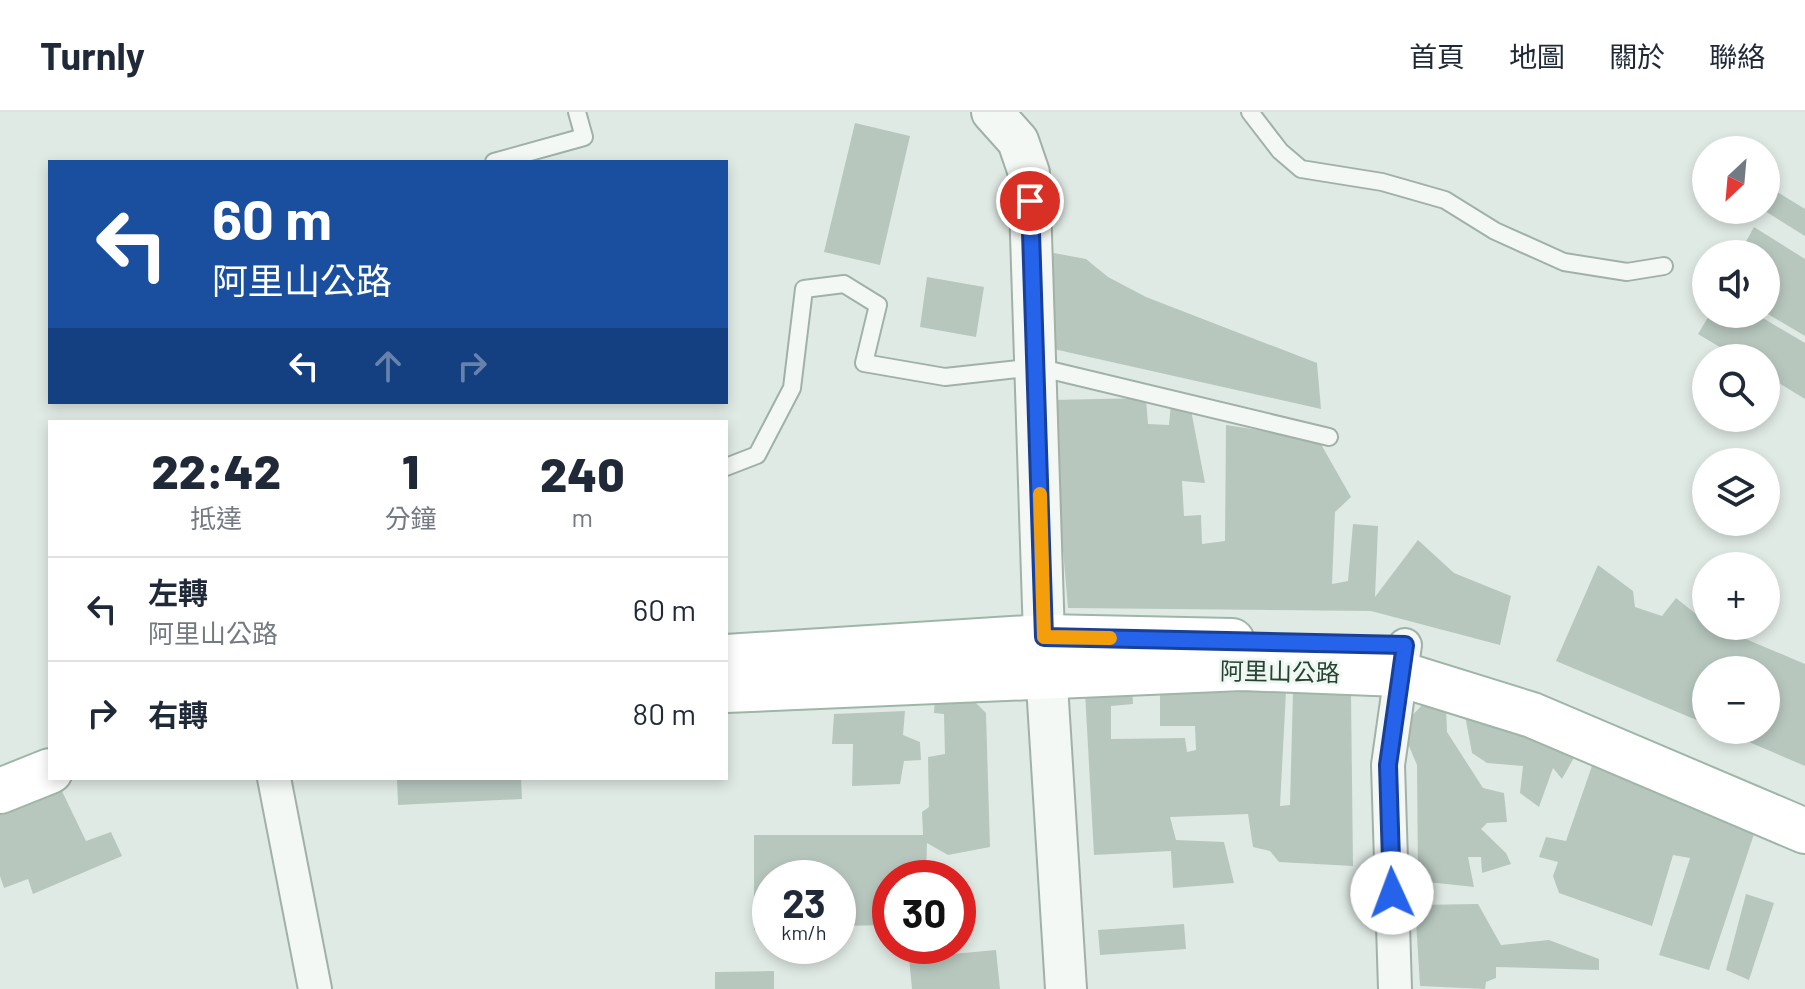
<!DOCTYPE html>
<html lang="zh-TW">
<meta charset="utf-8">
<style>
body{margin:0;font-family:Barlow,"Noto Sans TC",sans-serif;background:#f6f6f7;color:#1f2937;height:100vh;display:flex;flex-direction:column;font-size:30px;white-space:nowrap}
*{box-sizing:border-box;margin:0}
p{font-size:26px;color:#747a83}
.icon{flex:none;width:44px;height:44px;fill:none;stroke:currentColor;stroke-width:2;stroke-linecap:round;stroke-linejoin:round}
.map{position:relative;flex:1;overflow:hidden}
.panel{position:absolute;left:48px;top:308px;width:680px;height:360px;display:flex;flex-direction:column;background:#fff;border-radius:0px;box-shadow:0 4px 12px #0003}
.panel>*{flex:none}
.hud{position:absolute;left:48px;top:48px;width:680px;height:244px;border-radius:0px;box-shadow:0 4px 12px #0003;background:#1a4fa0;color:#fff;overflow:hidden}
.needle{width:52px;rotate:206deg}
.controls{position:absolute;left:1692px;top:24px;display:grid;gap:16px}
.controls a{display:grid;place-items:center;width:88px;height:88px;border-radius:50%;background:#fff;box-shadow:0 4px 12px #0003;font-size:40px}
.speed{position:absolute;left:752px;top:748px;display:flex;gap:16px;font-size:40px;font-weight:700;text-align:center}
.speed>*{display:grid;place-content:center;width:104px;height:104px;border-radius:50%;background:#fff;box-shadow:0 4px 12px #0003;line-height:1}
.speed small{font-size:20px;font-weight:400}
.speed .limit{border:12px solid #d22;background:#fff;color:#111}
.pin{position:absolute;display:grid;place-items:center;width:68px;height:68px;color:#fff;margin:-34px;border:4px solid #fff;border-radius:50%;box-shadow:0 2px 8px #0007}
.me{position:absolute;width:88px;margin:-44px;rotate:358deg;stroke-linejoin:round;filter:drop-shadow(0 0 6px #0008)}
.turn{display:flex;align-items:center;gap:28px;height:168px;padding:0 32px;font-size:36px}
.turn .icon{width:104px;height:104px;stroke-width:2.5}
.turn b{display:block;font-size:56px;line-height:68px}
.lanes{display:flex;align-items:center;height:76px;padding:0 32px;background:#0003;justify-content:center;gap:40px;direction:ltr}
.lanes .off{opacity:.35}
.eta{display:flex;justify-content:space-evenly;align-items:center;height:136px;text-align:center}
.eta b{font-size:48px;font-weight:800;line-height:56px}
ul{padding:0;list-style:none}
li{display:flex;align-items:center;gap:24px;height:104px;padding:0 32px;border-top:2px solid #e0e1e3}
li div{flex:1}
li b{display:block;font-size:30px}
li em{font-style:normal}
header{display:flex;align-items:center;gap:48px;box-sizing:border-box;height:112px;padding:0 40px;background:#fff;border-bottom:2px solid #e0e1e3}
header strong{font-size:38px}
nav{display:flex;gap:44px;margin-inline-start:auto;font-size:28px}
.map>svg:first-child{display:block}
.building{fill:#b7c7be}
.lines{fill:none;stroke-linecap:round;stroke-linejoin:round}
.service-casing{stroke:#a1b1a8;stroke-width:20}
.minor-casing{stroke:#a1b1a8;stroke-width:36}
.tertiary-casing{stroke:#a1b1a8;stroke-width:44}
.primary-casing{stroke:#9eb6a8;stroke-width:48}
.service{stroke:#f3f8f5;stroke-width:16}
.minor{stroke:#f3f8f5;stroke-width:32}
.tertiary{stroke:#f3f8f5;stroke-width:40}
.primary{stroke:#fff;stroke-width:44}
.route-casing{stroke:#184099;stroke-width:20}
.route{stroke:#2563eb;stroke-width:14}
.slow{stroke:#f59e0b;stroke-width:14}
.labels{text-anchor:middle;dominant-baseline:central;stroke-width:6;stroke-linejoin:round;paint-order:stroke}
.street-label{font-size:24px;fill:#274234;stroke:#eff7f2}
</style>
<header>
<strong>Turnly</strong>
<nav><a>首頁</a><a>地圖</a><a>關於</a><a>聯絡</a></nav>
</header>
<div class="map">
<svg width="1805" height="877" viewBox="0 0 1805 877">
<rect width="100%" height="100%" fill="#e0eae4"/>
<g class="building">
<path d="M855,11L910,24L880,153L824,140Z"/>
<path d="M1777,80L1805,97V124L1765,99Z"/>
<path d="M1754,115L1805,147V224L1766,201V142H1739Z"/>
<path d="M1054,141L1086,147L1108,165L1146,185L1317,251L1321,297L1049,236L1045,155Z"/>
<path d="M927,165L984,175L976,225L920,215Z"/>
<path d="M1710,202H1756L1805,231V287L1766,263V246H1738L1698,222Z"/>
<path d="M1146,286L1148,312L1169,313L1171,292L1191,298L1205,371L1182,369L1184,404L1201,403L1202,432L1225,429L1226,313L1318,327L1351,385L1335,400L1332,472L1348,469L1353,412L1378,414L1375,485L1418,428L1454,461L1511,484L1500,533L1371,499L1068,496L1050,288Z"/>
<path d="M1598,453L1633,479L1635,495L1662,504L1676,486L1706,510V514H1715L1805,552V654L1721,618H1766V558H1706V612L1556,549Z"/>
<path d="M1132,576L1133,592L1111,594V627L1185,626L1187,640L1196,638L1195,614H1160V582L1286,579L1280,694L1290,693L1293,579L1351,581L1353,754L1279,750L1270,739L1253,735L1248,702L1170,705L1176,728L1224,730L1234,771L1173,776L1171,739L1094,743L1085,580Z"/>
<path d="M970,585L986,601L990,735L948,743L927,731L926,766H890V813L838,814V766H770V817L754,818V723H923L922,700L929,695L928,645L945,642L944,602L934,601L935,586Z"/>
<path d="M1426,589L1446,593L1447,620L1483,676L1504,681L1507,710L1487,711L1481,717L1506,741L1511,752L1482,761L1481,745H1468L1474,775L1418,769L1417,653L1401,615Z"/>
<path d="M1463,593L1576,642L1562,667L1553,656L1539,695L1520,681L1523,654L1487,651L1472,641Z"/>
<path d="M905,599L903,623L920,630L921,648L904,649L900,672L852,674L853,632H832L834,602Z"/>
<path d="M1594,648L1754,722L1709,858L1659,843L1690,746L1673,743L1652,814L1559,781L1553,764L1558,750L1539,745L1546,725L1566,729Z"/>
<path d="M397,666H521L522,687L398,693Z"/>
<path d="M58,671L86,729L111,720L122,744L33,782L28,767L4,776L0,764V693Z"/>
<path d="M1746,782L1774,791L1749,868L1726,858Z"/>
<path d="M1478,792L1501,833L1549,828L1599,847V858L1496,855V866L1486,870L1485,877L1420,874L1415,793Z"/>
<path d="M1184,812L1186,837L1100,843L1098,818Z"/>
<path d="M996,838L1000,877H912L909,846Z"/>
<path d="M774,859V877H715V860Z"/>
</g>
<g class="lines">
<g class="service-casing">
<g id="service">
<path d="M1250,0L1280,39L1301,57L1382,70L1445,88L1495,119L1564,150L1627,160L1664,154"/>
<path d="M494,50L584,25L577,0"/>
<path d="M726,355L757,343L792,276L804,177L844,172L878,193L864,251L945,265L1037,255L1329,325"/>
</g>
</g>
<g class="minor-casing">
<g id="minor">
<path d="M274,666L315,877"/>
<path d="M1395,877L1388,653L1405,533"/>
</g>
</g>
<g class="tertiary-casing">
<path id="tertiary" d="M992,0L1018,29L1029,61L1044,525L1066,877"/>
</g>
<g class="primary-casing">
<g id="primary">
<path d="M726,545L1044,525L1232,529"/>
<path d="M726,578L1242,556L1400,562L1532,603L1805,719"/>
<path d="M0,679L50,659"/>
</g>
</g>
<use href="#service" class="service"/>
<use href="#minor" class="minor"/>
<use href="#tertiary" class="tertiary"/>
<use href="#primary" class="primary"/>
</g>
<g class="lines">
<g class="route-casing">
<path id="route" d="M1030,89L1044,525L1405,533L1388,653L1392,781"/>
</g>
<use href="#route" class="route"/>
<path class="slow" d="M1040,382L1044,525L1110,526"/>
</g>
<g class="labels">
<g class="street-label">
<text transform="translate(1280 559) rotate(1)">阿里山公路</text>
</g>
</g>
</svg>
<div class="controls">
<a><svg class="needle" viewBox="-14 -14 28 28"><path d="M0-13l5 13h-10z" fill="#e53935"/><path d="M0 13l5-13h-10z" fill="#747a83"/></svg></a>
<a><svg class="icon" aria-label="sound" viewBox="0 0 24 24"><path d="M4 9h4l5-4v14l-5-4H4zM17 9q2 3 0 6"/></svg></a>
<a><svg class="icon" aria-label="search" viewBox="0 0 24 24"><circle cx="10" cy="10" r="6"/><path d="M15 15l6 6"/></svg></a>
<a><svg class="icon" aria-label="layers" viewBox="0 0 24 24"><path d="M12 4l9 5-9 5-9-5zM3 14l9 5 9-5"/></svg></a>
<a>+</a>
<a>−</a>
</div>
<div class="speed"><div>23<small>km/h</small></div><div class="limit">30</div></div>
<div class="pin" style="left:1030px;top:89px;background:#d93025"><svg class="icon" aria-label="arrive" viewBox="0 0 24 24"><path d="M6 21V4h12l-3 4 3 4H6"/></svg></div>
<svg class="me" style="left:1392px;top:781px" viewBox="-20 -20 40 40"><circle r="19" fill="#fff"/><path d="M0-13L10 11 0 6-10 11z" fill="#2563eb"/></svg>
<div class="hud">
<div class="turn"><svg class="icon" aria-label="left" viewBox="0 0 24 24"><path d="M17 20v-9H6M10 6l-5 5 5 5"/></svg><div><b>60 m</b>阿里山公路</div></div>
<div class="lanes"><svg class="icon" aria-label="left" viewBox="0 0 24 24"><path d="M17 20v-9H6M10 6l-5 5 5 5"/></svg><svg class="icon off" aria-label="ahead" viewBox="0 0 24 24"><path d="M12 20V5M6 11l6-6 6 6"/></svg><svg class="icon off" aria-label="right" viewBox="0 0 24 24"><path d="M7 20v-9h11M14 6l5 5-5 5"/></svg></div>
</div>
<section class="panel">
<div class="eta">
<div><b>22:42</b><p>抵達</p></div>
<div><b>1</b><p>分鐘</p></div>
<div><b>240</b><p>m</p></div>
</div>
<ul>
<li><svg class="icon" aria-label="left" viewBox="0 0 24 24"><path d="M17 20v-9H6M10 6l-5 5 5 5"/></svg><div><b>左轉</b><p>阿里山公路</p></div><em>60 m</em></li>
<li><svg class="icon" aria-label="right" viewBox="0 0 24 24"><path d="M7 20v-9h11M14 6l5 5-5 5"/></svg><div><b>右轉</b></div><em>80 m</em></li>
</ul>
</section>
</div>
